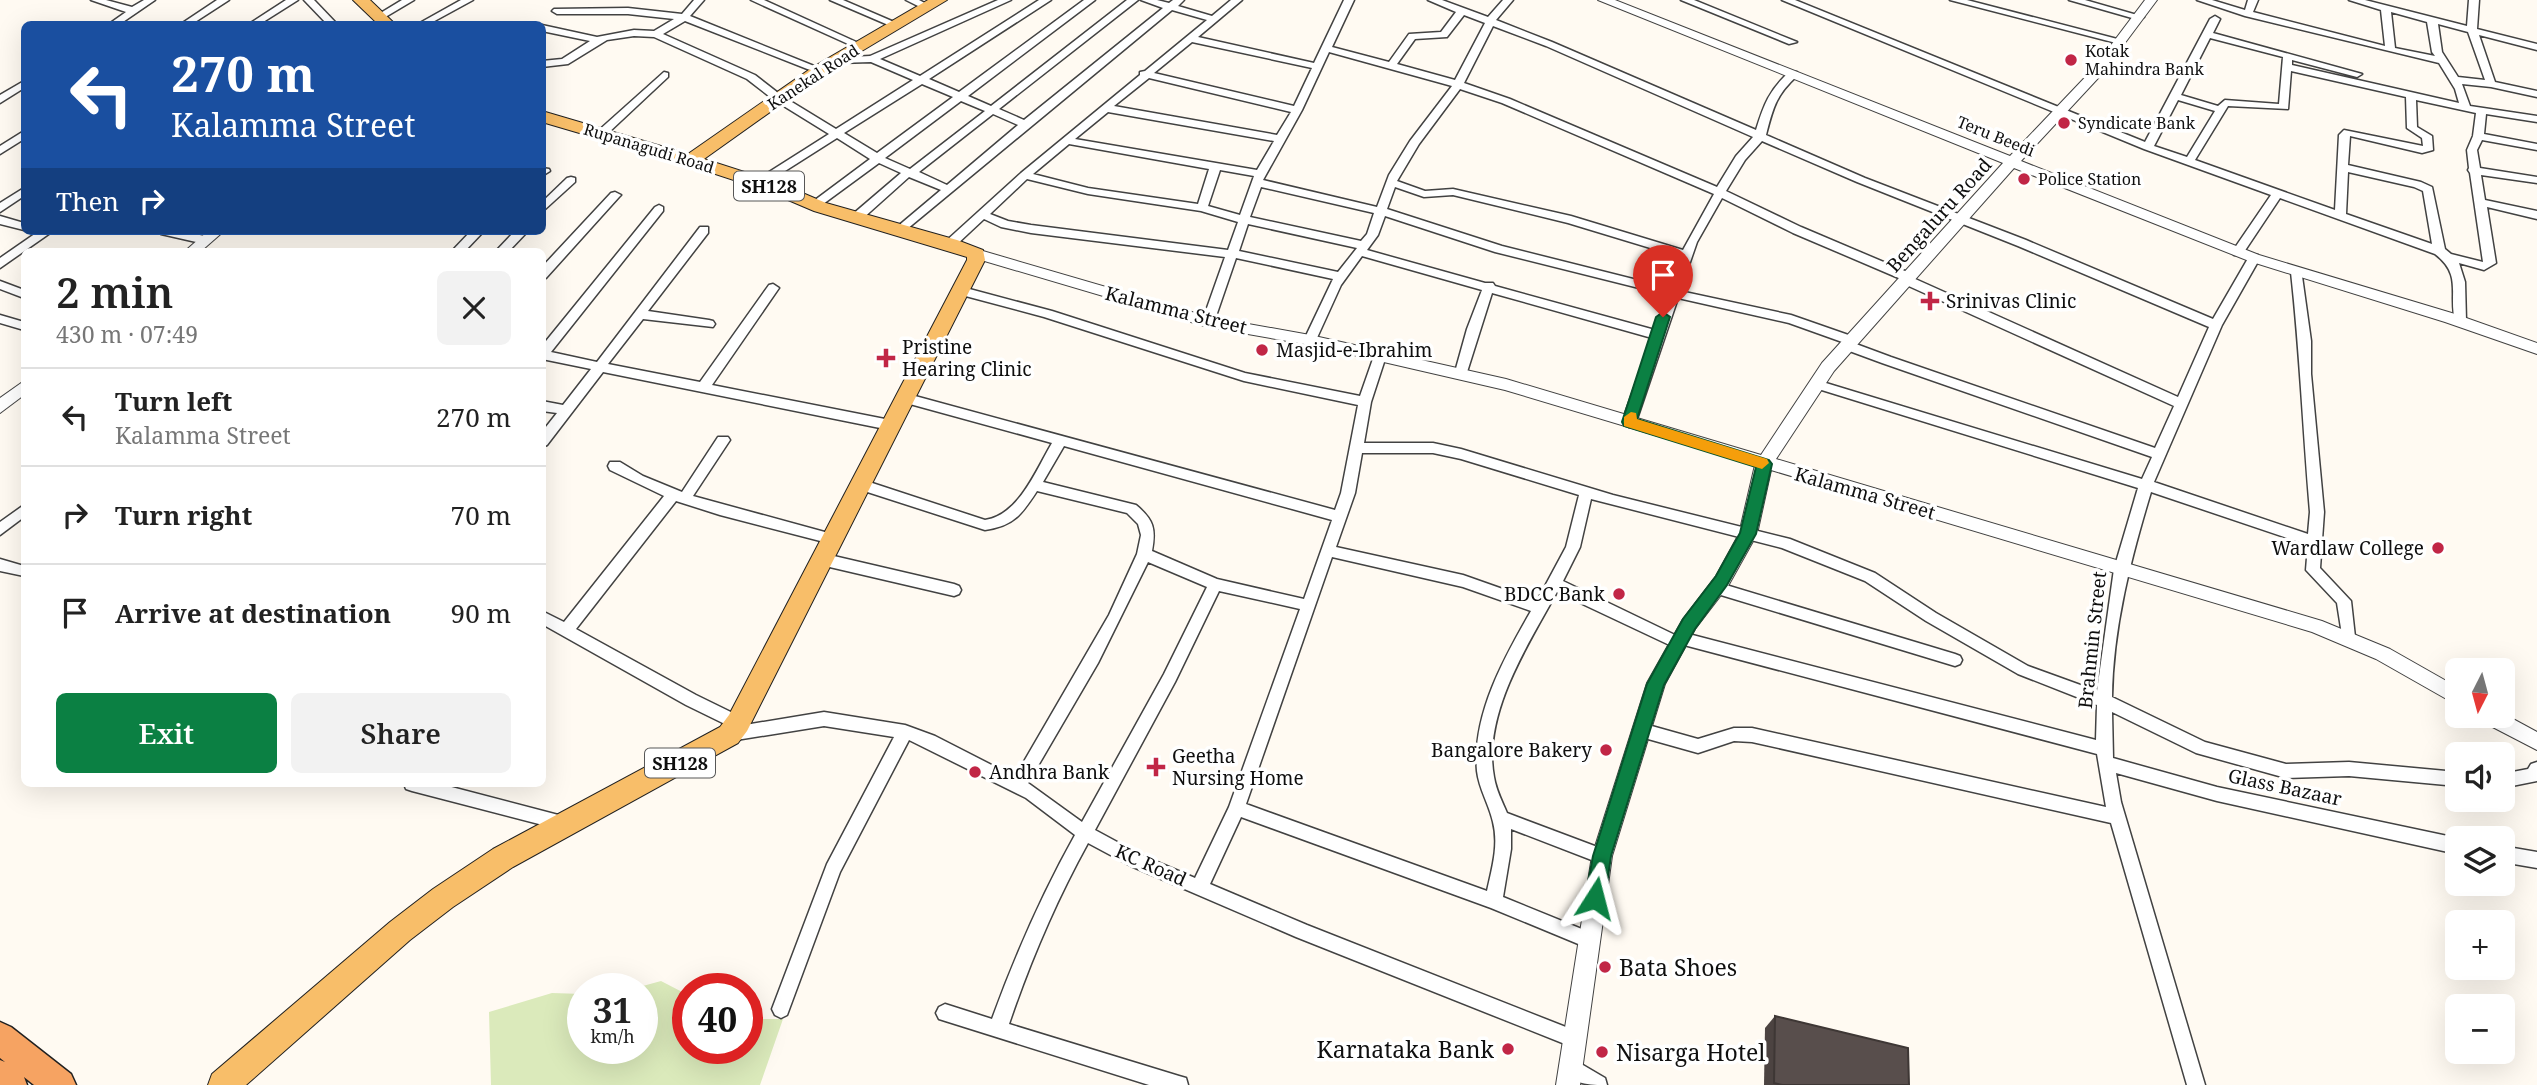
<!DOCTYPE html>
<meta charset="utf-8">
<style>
body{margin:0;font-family:"Noto Serif",serif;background:#f2f2f2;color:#222;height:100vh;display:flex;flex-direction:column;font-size:26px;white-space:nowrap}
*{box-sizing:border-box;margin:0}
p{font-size:23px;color:#767676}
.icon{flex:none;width:38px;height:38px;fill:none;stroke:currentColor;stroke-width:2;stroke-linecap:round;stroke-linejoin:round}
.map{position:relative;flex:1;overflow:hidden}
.drawer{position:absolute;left:21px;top:248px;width:525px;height:539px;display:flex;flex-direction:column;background:#fff;border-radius:10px;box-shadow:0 7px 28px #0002}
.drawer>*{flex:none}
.hud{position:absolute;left:21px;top:21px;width:525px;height:214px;border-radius:10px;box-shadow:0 7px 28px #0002;background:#1a4fa0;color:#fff;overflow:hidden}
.needle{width:46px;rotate:186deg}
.fabs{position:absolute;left:2445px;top:658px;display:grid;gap:14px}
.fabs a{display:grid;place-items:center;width:70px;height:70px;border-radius:10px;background:#fff;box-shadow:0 7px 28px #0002;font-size:35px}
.speed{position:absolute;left:567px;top:973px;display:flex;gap:14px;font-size:35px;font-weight:700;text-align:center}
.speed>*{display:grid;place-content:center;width:91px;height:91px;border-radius:50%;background:#fff;box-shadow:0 7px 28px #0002;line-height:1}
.speed small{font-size:18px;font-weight:400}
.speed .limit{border:10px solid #d22;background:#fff;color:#111}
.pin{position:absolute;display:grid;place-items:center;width:60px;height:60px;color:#fff;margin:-72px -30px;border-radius:50% 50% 50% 0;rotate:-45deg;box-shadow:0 0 7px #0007}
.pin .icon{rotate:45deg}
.me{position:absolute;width:77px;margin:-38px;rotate:9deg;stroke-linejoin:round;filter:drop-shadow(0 0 5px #0008)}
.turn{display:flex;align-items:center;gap:24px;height:147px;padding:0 35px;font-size:32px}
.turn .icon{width:91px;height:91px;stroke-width:2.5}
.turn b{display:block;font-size:49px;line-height:60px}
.then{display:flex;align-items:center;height:66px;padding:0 35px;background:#0003;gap:14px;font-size:26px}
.round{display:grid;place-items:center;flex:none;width:74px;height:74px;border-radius:10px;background:#f2f2f2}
.head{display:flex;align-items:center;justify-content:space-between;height:119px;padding:0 35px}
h1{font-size:42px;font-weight:600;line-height:52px}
.cta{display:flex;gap:14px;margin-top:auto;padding:14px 35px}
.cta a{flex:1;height:80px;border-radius:10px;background:#0b8043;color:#fff;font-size:28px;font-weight:600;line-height:80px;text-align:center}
.cta a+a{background:#f2f2f2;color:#222}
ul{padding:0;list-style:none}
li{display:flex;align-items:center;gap:21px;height:98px;padding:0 35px;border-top:2px solid #e0e0e0}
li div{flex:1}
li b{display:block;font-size:26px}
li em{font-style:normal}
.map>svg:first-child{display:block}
.green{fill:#dbeabb}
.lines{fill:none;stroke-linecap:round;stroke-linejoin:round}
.minor-casing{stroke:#424242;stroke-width:3}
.tertiary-casing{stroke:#424242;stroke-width:2}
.primary-casing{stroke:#202020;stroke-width:2}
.trunk-casing{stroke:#202020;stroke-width:3}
.minor{fill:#fff;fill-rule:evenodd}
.tertiary{fill:#fff;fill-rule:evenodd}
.primary{fill:#f8be69;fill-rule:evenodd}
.trunk{fill:#f6a362;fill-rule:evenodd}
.wall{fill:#4c4341}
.building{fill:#584e4c;stroke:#3e3735;stroke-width:2}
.route{fill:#0b8043;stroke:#07532c;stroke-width:2}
.slow{fill:#f59e0b}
.poi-dot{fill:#c12646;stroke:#fff;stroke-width:2.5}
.labels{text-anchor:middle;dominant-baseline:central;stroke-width:7;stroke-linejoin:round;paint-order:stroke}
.far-poi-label{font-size:16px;fill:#0f0f0f;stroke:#fff;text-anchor:start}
.far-street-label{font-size:16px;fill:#0f0f0f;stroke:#fff}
.shield{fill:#fff;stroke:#575757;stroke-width:2}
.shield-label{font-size:18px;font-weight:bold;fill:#0f0f0f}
.street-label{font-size:19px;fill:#0f0f0f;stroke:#fff}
.poi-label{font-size:19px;fill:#0f0f0f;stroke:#fff;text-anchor:start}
.near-poi-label{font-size:23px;fill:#0f0f0f;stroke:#fff;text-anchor:start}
</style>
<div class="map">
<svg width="2537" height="1085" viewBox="0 0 2537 1085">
<rect width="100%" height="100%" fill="#fffaf2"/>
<path class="green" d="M661,981L688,995V1048H747V1019H783L760,1085H491L489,1012L552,993L583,994V1048H642V989H632Z"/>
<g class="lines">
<g class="minor-casing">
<g id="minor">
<path d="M91,0H106L132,7L144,0H155L120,24H109L126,12Z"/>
<path d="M217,0H229L192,24H181Z"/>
<path d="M286,0H298L260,24H249Z"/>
<path d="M304,0H314L337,24H327Z"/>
<path d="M402,0H414L382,19L374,17Z"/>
<path d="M461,0H473L429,24H418Z"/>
<path d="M694,0H704L690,16L824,70L815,72L685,21L663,34L755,75L782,96L836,129L913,80L871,62L838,63L833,60L834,58L870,56L998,0H1011L880,59L920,76L1039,0H1051L929,79L959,92L1084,0H1095L968,96L991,106L1127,0H1138L999,109L1024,120L1163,8L1141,0H1157L1169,3L1173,0H1184L1178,6L1212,16L1231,0H1242L1198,37L1314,63L1344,0H1354L1332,47L1389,62L1409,34L1441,32L1456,12L1428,0H1442L1488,17L1503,0H1513L1496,20L1552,42L1756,130C1764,104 1769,91 1789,72H1797V76C1776,95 1773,108 1766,135L1865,178L2026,240L2213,319L2250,255H2258L2260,258L2222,325L2154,482L2308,534L2310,512C2303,432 2300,352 2291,272L2297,268L2301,269L2311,341V374L2324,512L2320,568L2351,601L2355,637L2353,641L2348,643L2343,641L2337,603L2306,570L2308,545L2151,492C2131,558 2113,627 2112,697L2205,742L2286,764L2349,762L2457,772V786L2349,776L2286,778L2196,753L2112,712L2113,758L2217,787L2457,838V854L2217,801L2116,773L2121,802L2205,1085H2187L2111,823L1752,742L1734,741L1698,753L1641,737L1636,735L1633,730L1636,725L1641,723L1698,739L1734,728H1752L2106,807L2097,754L1684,645L1678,649L1557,592C1529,643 1482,714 1494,777C1496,790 1502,801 1507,813L1608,851L1610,856L1608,861L1602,864L1511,829V849L1503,897L1594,934L1597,940L1594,946L1588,948L1491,908L1241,817L1210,884L1307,925L1581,1033L1584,1039L1581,1045L1575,1048L1296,937L1131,866L1088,843C1056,901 1030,962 1009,1024L1179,1076L1186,1078L1188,1085H1149L939,1019L936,1013L939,1007L945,1004L992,1019C1015,956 1042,894 1075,835L1026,798L909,740L840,872L787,1015L781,1018L775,1015L772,1009L827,864L894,737L824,726L730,741L724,739L722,734L724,729L731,727L686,705L542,624V611L564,622L664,496L610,470L608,466L610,462H620L643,476L682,492L718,437H728L730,440L728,443L693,496L832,534L837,535L839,539L837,543L832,544L720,515L676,501L576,629L696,695L743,718L745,725L824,712L905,725L935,736L1015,777L1109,615L1137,554L1141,535L1138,524L1127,513L1037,491C1022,514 1014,526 985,530L855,488L853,484L860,479L985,520C1019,515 1036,470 1052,443L899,401L898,398L899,395L904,393L1335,510L1341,493L1358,405L1244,381L1044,317L958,294V288L962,287L1052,311L1245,373L1360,396L1374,356L1376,353H1384L1386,356L1371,402L1364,443H1433L1461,449L1613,495L1790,539L1875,573L1936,613L2028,666L2097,691L2114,569L2138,488L1812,387L1810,384L1816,380L2142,479L2152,457L1882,363L1844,349L1842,346L1845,343L1789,323L1678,298L1636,422L1629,427L1622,422L1652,338L1492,293L1467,372L1461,376L1455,372L1467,329L1482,290L1362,256L1341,285L1316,340L1310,344L1304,340L1333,279L1236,258L1214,322L1208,326L1202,322L1225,257L1031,233L1001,227L984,219L954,247H946V241L1021,173L1140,75V72L1145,71L1207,20L1172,10L901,234L897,233V227L941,190L909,177L861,220H853V214L901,173L879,163L819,207H811V203L870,159L837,138L763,185H755V181L829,134L774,100L747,79L654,37L634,36L607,40L568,64L542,67V61L562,59L590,41L542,31V25L597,37L634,30L654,31L674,19L628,14H557L552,11L554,9L628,8L682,14ZM1464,15L1485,23L1455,80L1397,64L1415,39L1447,37ZM1493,26L1546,46L1753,137L1736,156L1717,187L1510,99L1464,83ZM1192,42L1312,68L1294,106L1154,73ZM1329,52L1452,86L1410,141L1389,175L1377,207L1263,180L1302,110ZM1149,78L1291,112L1277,135L1114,106ZM922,84L953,97L877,153L844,133ZM1460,89L1502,103L1714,194L1683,250L1571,216L1453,189L1425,191L1397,181L1419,144ZM961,101L985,111L910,169L885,158ZM1108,112L1274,141L1257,170L1075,139ZM993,114L1018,125L947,185L919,172ZM1762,141L1857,182L2018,246L2209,327L2178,397L1913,278L1912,274L1801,227L1726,191L1745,160ZM1069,144L1209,169L1198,204L1088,188L1033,174ZM1220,170L1254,176L1240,215L1208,206ZM1027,179L1088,194L1201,211L1238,222L1228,250L1031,225L1008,221L990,214ZM1261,187L1374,213L1367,234L1361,241L1250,217ZM1395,187L1424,197L1453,195L1568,223L1680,257L1669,288L1502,246L1387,209ZM1722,198L1793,233L1901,279L1902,283L2174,406L2155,448L1891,357L1856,344L1859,341L1857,338L1791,315L1680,291L1697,242ZM1385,216L1495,252L1667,295L1655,330L1495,286L1493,283H1485L1367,250L1378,235ZM1248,224L1357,248L1338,272L1239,251ZM1064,446L1332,520L1304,599L1217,579L1152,551C1156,529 1154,520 1136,505L1043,482ZM1362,453H1433L1461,459L1579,495L1566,547L1537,601L1463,575L1336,547L1355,493ZM1591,499L1782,548L1865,581L1926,621L2018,674L2097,705L2096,740L1681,632L1675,635L1563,581L1580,547ZM1332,557L1463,587L1531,611C1504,658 1472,715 1477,771C1479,789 1489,804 1493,822C1499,845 1492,868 1487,891L1246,804ZM1148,562L1207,587L1164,674L1082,822L1028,783L1098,663ZM1219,591L1300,609L1229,807L1195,878L1143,856L1095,830L1175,682Z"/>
<path d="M751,0H764L865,46L857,48Z"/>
<path d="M830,0H843L901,25L893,27Z"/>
<path d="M906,0H919L932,7L924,9Z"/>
<path d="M1681,0H1694L1797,42L1789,44Z"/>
<path d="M1782,0H1795L2145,142L2210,19L2215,16L2220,19L2213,33L2362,74L2357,77L2292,60V65L2459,103L2455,89L2439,63L2245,16L2197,0H2212L2245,10L2248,0H2258L2253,12L2385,46L2381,10L2349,0H2365L2467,26L2469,0H2479L2477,29L2537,44V50L2479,35L2495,82L2537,91V97L2491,87L2462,84L2470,106L2537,116V122L2486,114L2484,134L2537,144V150L2482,140L2477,150L2480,168L2537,177V183L2481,175L2485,200L2537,211V219L2487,207L2496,263L2484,270L2459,263L2465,282L2466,321L2464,324H2456C2447,296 2464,276 2435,254L2280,198L2242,255H2234L2232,252L2271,195L2144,149ZM2391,12L2427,22L2432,52L2435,56L2395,48ZM2438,24L2468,32L2485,80L2458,77L2442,52ZM2210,38L2283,57L2279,104L2225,100L2218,106L2181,95ZM2291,71L2406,97L2407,128L2422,138L2423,146L2344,130L2339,135L2335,210L2195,160L2228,106L2288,109ZM2178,100L2215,111L2187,157L2154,146ZM2416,100L2476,113L2473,136L2467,150L2469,168L2468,170L2470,173L2483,262L2451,254L2445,249L2432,187L2421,182L2348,165L2350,136L2422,153L2433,150L2432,136L2417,127ZM2348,172L2414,187L2423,191L2432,244L2346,214Z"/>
<path d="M1950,0H1967L2125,41L2120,44Z"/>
<path d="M2069,0H2085L2144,17L2139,20Z"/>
<path d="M664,72L668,73V77L606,135H598V131Z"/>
<path d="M24,81V88L0,103V95Z"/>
<path d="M24,131V139L0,154V146Z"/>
<path d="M542,168L549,169L550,171L542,176Z"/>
<path d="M571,177L575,178V182L542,212V202L567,178Z"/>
<path d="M24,188V196L0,212V203Z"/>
<path d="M615,192L621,195L619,197L546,278L542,279V267L611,193Z"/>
<path d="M659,205L663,207V211L551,352L597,362L700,227H708V233L648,311L709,320L713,321L715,324L713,327L643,319L608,364L700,382L769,285L773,284L779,288L712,385L890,420L897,425L895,428L890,430L603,372L547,445L542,447V432L557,413L542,411V401L563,405L591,369L542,359V346L655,207Z"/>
<path d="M0,216L24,223V230L0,224Z"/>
<path d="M39,231H53L0,268V258Z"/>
<path d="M159,231H181L209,237L211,240L205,244L161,234Z"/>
<path d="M471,231H484L464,252H451Z"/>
<path d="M515,231H528L508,252H495Z"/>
<path d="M0,281L24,290V298L0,289Z"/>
<path d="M0,315L24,322V330L0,323Z"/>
<path d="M24,505V517L0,535V522Z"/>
<path d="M821,553L954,584L959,586L961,590L959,594L954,596L821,565L816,563L814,559L816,555Z"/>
<path d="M0,559L24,566V576L0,571Z"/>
<path d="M1716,582L1955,654L1960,656L1962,660L1960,664L1955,666L1711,592L1709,588L1711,584Z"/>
<path d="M2537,762V781L2502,788V774L2528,769L2531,764Z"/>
<path d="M404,784H440L566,817L572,819L574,824L572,829L566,831L412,791L406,789Z"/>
<path d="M2502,846L2537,852V868L2502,862Z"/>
<path d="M1571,1058L1605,1078L1607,1085C1590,1085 1570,1085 1562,1067L1565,1061Z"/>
</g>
</g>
<g class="tertiary-casing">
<g id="tertiary">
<path d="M1598,0H1615L2010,156L2093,69L2145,0H2157L2101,75L2021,161L2259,255L2455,314L2537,343V354L2445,322L2249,261L2014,168L1834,371L1776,459L2322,621L2390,649L2457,687V705L2376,659L2312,632L1771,470L1757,534L1728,586L1695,629L1665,684L1612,856L1580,1085H1556L1592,856L1647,683L1683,619L1716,576L1739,534L1755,465L1505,390L1310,345L1208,327L971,257L969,254L976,249L1209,317L1310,335L1506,379L1761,455L1822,363L2003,163Z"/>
<path d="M208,231H224L200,252H184Z"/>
<path d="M24,381V395L0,413V398Z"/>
<path d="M2502,713L2537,732V750L2483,722L2480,716H2502Z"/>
</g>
</g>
<g class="primary-casing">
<g id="primary">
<path d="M353,0H370L395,24H378Z"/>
<path d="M928,0H947L825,73L704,159L779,183L826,203L957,240L983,250L985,260L747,731L738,743L513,867L453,907L410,940L246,1085H208L212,1074L390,922L433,889L493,849L720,727L729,715L967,260V257L814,211L767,191L685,164L542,122V111L688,154L813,67Z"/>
</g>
</g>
<g class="trunk-casing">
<path id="trunk" d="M0,1022L11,1027L71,1074L76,1085H34L24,1077L27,1085H0V1060L5,1062L0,1058Z"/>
</g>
<use href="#minor" class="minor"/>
<use href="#tertiary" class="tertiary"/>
<use href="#primary" class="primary"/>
<use href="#trunk" class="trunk"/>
</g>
<path class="wall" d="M1775,1016L1909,1085H1764L1765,1028Z"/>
<path class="building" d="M1775,1016L1908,1048L1909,1085H1782L1774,1083Z"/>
<path class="route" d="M1663,312L1670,317L1637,419L1769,460L1772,464L1756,534L1727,585L1695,629L1664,685L1611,856L1605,898L1602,904L1595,907L1588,904L1585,898L1593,856L1647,684L1683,619L1716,576L1740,533L1756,467L1624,426L1622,422L1656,317Z"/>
<path class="slow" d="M1631,412L1636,413L1637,419L1767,459L1769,463L1762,469L1624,426V417Z"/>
<g class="poi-dot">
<circle cx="2071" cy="60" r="7"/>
<circle cx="2064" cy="123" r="7"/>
<circle cx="2024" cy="179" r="7"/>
<path d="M1926.5 290.5h7v7h7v7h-7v7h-7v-7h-7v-7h7z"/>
<circle cx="1262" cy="350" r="7"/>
<path d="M882.5 347.5h7v7h7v7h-7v7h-7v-7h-7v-7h7z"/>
<circle cx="2438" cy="548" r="7"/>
<circle cx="1619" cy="594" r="7"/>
<circle cx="1606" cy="750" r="7"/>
<path d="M1152.5 756.5h7v7h7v7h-7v7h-7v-7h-7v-7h7z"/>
<circle cx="975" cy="772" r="7"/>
<circle cx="1605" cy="967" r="7"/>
<circle cx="1508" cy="1049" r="7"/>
<circle cx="1602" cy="1052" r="7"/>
</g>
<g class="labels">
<g class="far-poi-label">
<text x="2085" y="51">Kotak<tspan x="2085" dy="18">Mahindra Bank</tspan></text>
<text x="2078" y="123">Syndicate Bank</text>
<text x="2038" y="179">Police Station</text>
</g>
<g class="far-street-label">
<text transform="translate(813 77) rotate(-33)">Kanekal Road</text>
<text transform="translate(1996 136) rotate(22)">Teru Beedi</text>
<text transform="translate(649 148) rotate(17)">Rupanagudi Road</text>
</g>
<g class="shield">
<rect x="734" y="171.5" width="70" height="29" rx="5"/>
<rect x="645" y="748.5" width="70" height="29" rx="5"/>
</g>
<g class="shield-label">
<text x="769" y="186">SH128</text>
<text x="680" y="763">SH128</text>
</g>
<g class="street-label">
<text transform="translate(1939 215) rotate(-48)">Bengaluru Road</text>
<text transform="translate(1176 310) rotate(14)">Kalamma Street</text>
<text transform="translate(1865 493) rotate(16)">Kalamma Street</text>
<text transform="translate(2092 640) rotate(-84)">Brahmin Street</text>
<text transform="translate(2285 787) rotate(12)">Glass Bazaar</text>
<text transform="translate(1151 865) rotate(24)">KC Road</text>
</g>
<g class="poi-label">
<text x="1946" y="301">Srinivas Clinic</text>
<text x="902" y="347">Pristine<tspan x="902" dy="22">Hearing Clinic</tspan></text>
<text x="1276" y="350">Masjid-e-Ibrahim</text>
<text x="2424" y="548" text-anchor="end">Wardlaw College</text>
<text x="1605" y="594" text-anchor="end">BDCC Bank</text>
<text x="1592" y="750" text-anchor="end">Bangalore Bakery</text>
<text x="1172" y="756">Geetha<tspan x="1172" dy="22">Nursing Home</tspan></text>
<text x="989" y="772">Andhra Bank</text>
</g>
<g class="near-poi-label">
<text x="1619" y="967">Bata Shoes</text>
<text x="1494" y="1049" text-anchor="end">Karnataka Bank</text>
<text x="1616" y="1052">Nisarga Hotel</text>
</g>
</g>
</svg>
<div class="fabs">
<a><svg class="needle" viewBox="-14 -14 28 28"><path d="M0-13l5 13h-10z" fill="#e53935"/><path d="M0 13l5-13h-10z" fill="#767676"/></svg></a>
<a><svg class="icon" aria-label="sound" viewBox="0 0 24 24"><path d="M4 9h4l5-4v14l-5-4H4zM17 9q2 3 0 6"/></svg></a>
<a><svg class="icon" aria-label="layers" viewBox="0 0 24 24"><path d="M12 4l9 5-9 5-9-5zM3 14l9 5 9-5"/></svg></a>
<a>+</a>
<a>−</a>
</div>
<div class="speed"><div>31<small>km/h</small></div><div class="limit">40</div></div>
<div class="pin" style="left:1663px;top:317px;background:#d93025"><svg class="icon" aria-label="arrive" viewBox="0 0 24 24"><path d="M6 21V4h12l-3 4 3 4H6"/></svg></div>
<svg class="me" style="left:1595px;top:898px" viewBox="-20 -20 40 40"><path d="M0-17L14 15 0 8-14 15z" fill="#0b8043" stroke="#fff" stroke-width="4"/></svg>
<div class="hud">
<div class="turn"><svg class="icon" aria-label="left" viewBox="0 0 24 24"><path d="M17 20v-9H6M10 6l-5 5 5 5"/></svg><div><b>270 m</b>Kalamma Street</div></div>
<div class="then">Then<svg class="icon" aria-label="right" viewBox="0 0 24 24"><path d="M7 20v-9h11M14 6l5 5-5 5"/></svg></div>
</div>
<section class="drawer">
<div class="head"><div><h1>2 min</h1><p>430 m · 07:49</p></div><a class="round"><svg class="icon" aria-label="close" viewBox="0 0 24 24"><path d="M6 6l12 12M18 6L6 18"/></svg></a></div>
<ul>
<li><svg class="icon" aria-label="left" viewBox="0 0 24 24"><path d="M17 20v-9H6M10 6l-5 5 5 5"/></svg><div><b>Turn left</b><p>Kalamma Street</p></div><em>270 m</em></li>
<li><svg class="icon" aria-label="right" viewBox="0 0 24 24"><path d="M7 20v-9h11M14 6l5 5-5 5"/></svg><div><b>Turn right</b></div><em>70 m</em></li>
<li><svg class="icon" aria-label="arrive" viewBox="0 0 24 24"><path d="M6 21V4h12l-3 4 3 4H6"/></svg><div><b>Arrive at destination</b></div><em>90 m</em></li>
</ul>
<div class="cta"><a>Exit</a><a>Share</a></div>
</section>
</div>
